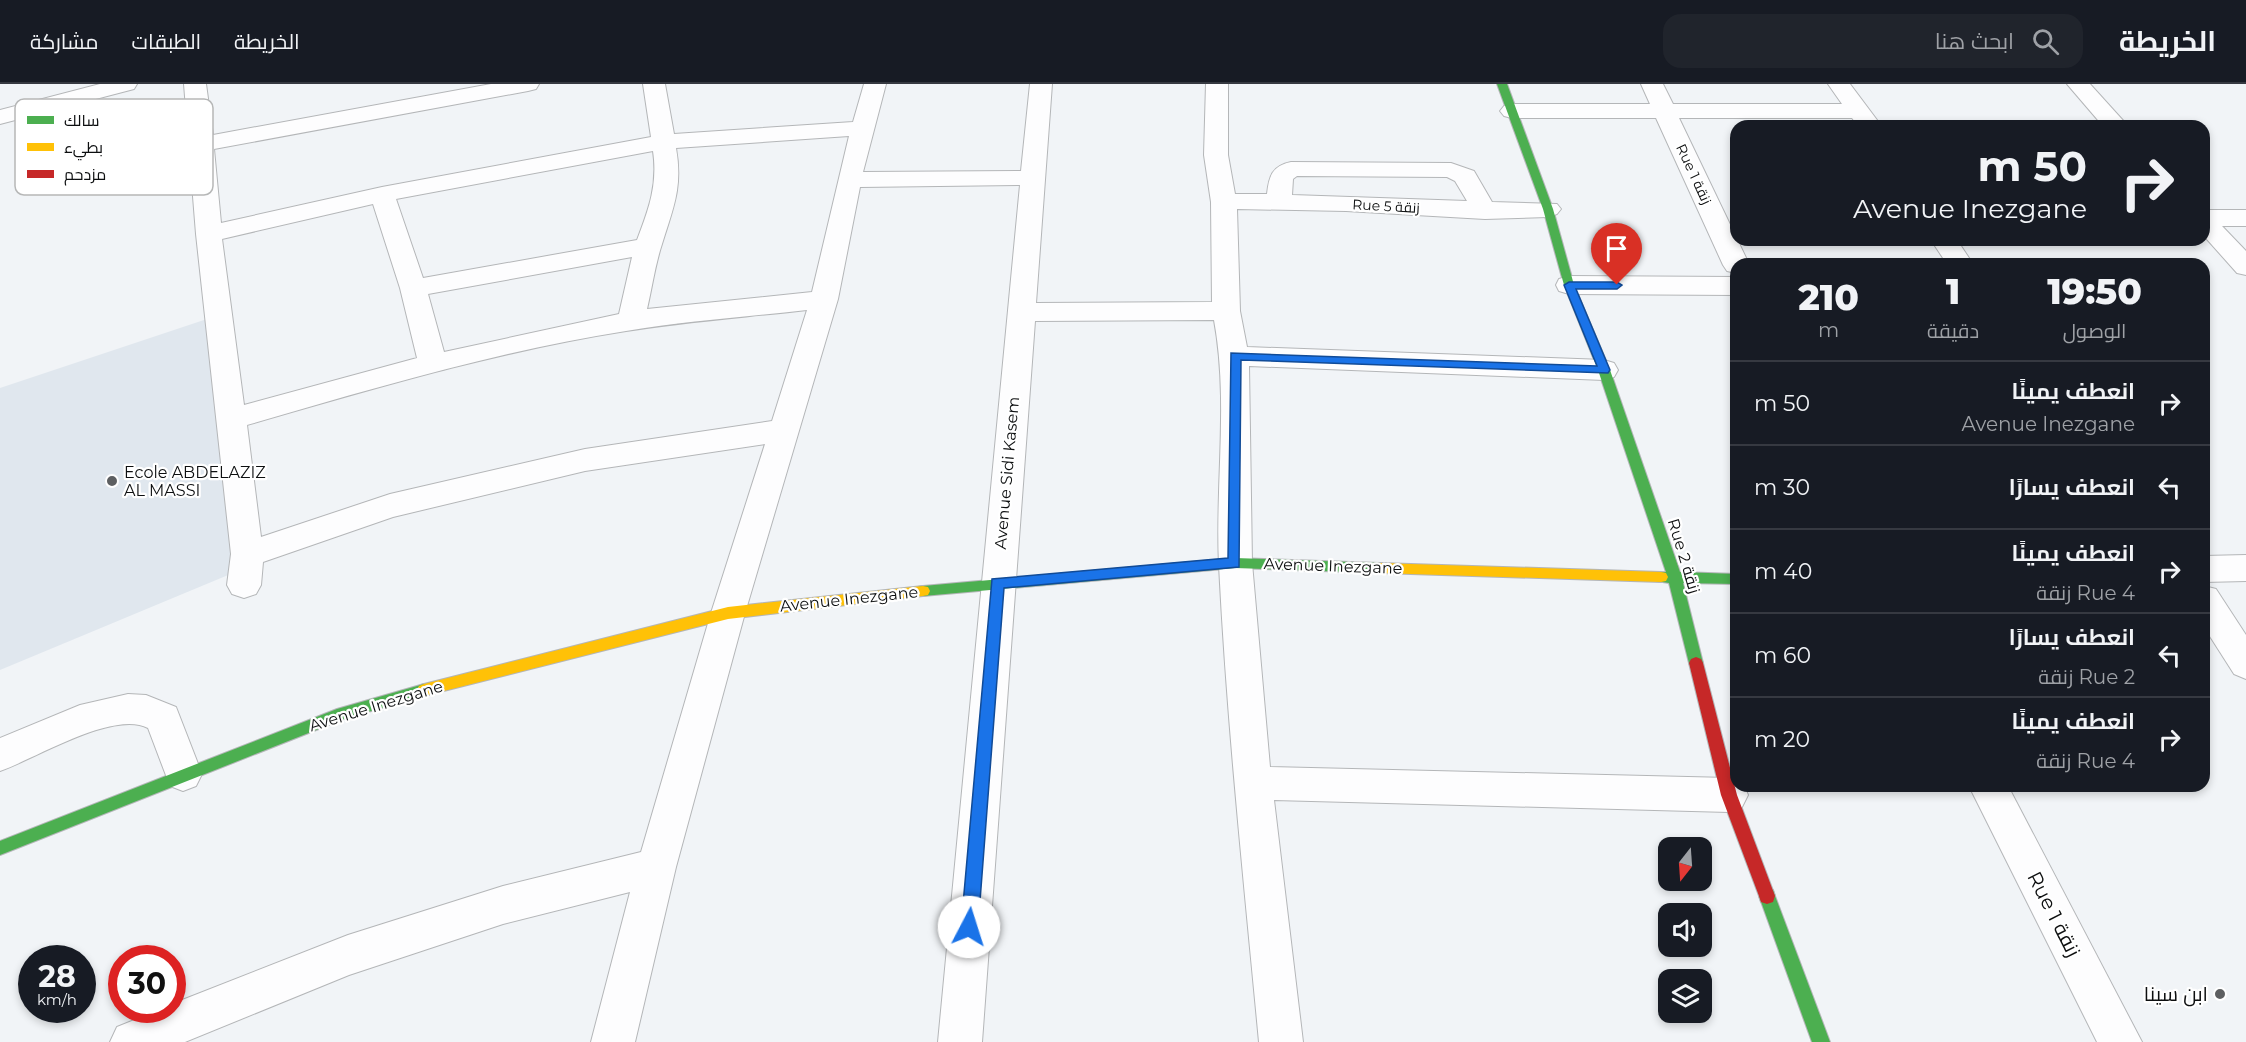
<!DOCTYPE html>
<html lang="ar">
<meta charset="utf-8">
<style>
body{margin:0;font-family:Montserrat,Cairo,sans-serif;background:#20242c;color:#f1f3f6;direction:rtl;height:100vh;display:flex;flex-direction:column;font-size:22px;white-space:nowrap}
*{box-sizing:border-box;margin:0}
p{font-size:20px;color:#9ea1a6}
.icon{flex:none;width:33px;height:33px;fill:none;stroke:currentColor;stroke-width:2;stroke-linecap:round;stroke-linejoin:round}
.map{position:relative;flex:1;overflow:hidden;direction:ltr}
.side{position:absolute;left:1730px;top:174px;width:480px;height:534px;display:flex;flex-direction:column;background:#171b24;border-radius:18px;box-shadow:0 3px 9px #0003;direction:rtl}
.side>*{flex:none}
.top-card{position:absolute;left:1730px;top:36px;width:480px;height:126px;border-radius:18px;box-shadow:0 3px 9px #0003;direction:rtl;background:#171b24;color:#f1f3f6;overflow:hidden}
.needle{width:39px;rotate:197deg}
.fabs{position:absolute;left:1658px;top:753px;display:grid;gap:12px}
.fabs a{display:grid;place-items:center;width:54px;height:54px;border-radius:12px;background:#171b24;box-shadow:0 3px 9px #0003;font-size:30px}
.speed{position:absolute;left:18px;top:861px;display:flex;gap:12px;font-size:30px;font-weight:700;text-align:center}
.speed>*{display:grid;place-content:center;width:78px;height:78px;border-radius:50%;background:#171b24;box-shadow:0 3px 9px #0003;line-height:1}
.speed small{font-size:15px;font-weight:400}
.speed .limit{border:9px solid #d22;background:#fff;color:#111}
.pin{position:absolute;display:grid;place-items:center;width:51px;height:51px;color:#fff;margin:-62px -26px;border-radius:50% 50% 50% 0;rotate:-45deg;box-shadow:0 0 6px #0007}
.pin .icon{rotate:45deg}
.me{position:absolute;width:66px;margin:-33px;rotate:5deg;stroke-linejoin:round;filter:drop-shadow(0 0 4px #0008)}
.turn{display:flex;align-items:center;gap:21px;height:126px;padding:0 24px;font-size:27px}
.turn .icon{width:78px;height:78px;stroke-width:2.5}
.turn b{display:block;font-size:42px;line-height:51px}
.eta{display:flex;justify-content:space-evenly;align-items:center;height:102px;text-align:center}
.eta b{font-size:36px;font-weight:800;line-height:42px}
ul{padding:0;list-style:none}
li{display:flex;align-items:center;gap:18px;height:84px;padding:0 24px;border-top:2px solid #363941}
li div{flex:1}
li b{display:block;font-size:22px}
li em{font-style:normal}
header{display:flex;align-items:center;gap:36px;box-sizing:border-box;height:84px;padding:0 30px;background:#171b24;border-bottom:2px solid #363941}
header strong{font-size:28px}
nav{display:flex;gap:33px;margin-inline-start:auto;font-size:21px}
.search{width:420px;height:54px;background:#20242c;display:flex;align-items:center;gap:15px;box-sizing:border-box;padding:0 21px;border-radius:18px;color:#9ea1a6;font-size:22px}
.map>svg:first-child{display:block}
.built{fill:#e0e7ee}
.lines{fill:none;stroke-linecap:round;stroke-linejoin:round}
.street-casing{stroke:#b4b6b8;stroke-width:2}
.fast-casing{stroke:#b4b6b8;stroke-width:2}
.slow-casing{stroke:#b4b6b8;stroke-width:2}
.jam-casing{stroke:#b4b6b8;stroke-width:2}
.street{fill:#fdfdfe;fill-rule:evenodd}
.fast{fill:#4caf50;fill-rule:evenodd}
.slow{fill:#ffc107;fill-rule:evenodd}
.jam{fill:#c62828;fill-rule:evenodd}
.route{fill:#1a73e8;stroke:#114b97;stroke-width:1.5}
.poi-dot{fill:#5d5f61;stroke:#fff;stroke-width:2}
.labels{text-anchor:middle;dominant-baseline:central;stroke-width:4.5;stroke-linejoin:round;paint-order:stroke}
.far-street-label{font-size:14px;fill:#0d0f10;stroke:#fff}
.poi-label{font-size:16px;fill:#0d0f10;stroke:#fff;text-anchor:start}
.street-label{font-size:16px;fill:#0d0f10;stroke:#fff}
.near-street-label{font-size:20px;fill:#0d0f10;stroke:#fff}
.near-poi-label{font-size:20px;fill:#0d0f10;stroke:#fff;text-anchor:end}
.key{fill:#fff;stroke:#b6b7b7;stroke-width:1.5}
.key-label{font-size:16px;fill:#0d0f10}
</style>
<header>
<strong>الخريطة</strong>
<div class="search"><svg class="icon" aria-label="search" viewBox="0 0 24 24"><circle cx="10" cy="10" r="6"/><path d="M15 15l6 6"/></svg>ابحث هنا</div>
<nav><a>الخريطة</a><a>الطبقات</a><a>مشاركة</a></nav>
</header>
<div class="map">
<svg width="2246" height="958" viewBox="0 0 2246 958">
<rect width="100%" height="100%" fill="#f1f4f7"/>
<path class="built" d="M207,235L233,489L0,586V304Z"/>
<g class="lines">
<g class="street-casing">
<g id="street">
<path d="M100,0H137L134,5L0,40V26Z"/>
<path d="M184,0H206L213,51L491,0H539L536,5L528,7L214,65L221,139L382,103L651,53L643,0H665L674,50L853,38L864,0H886L863,88L1021,87L1030,0H1052L1036,219L1212,218L1211,118L1204,71L1206,0H1228V71L1235,110H1267C1269,92 1272,82 1291,78L1451,79L1474,87L1492,118L1557,120L1561,125L1557,130L1548,133L1485,135L1346,127L1237,125L1240,227L1247,263L1604,276L1614,279L1618,286L1614,293L1604,296L1249,282L1252,479L1270,683L1729,694L1736,696V702H1744L1748,711L1742,723L1729,728L1274,716L1303,958H1259C1244,799 1227,641 1219,481C1215,400 1229,317 1214,236L1035,237L982,958H938L1020,101L860,103L838,215L745,529L676,783L635,958H591L630,808L503,840L349,891L185,958H110L117,943L159,926H172V920L348,851L503,802L641,768L711,529L765,360L585,387L393,433L263,478L261,501L256,510L244,514L232,510L227,501L231,470L196,150ZM849,52L812,208L647,225C652,204 655,181 662,160C673,124 683,104 676,64ZM653,67C658,100 649,125 637,156L423,194L396,115ZM1297,92L1447,93L1455,97L1467,117L1292,111L1293,95ZM373,120L400,204L417,274L244,321L222,155ZM632,173L619,230L444,268L428,210ZM807,226L772,337L585,365L390,410L261,453L247,341C372,305 498,267 626,247C686,237 747,233 807,226Z"/>
<path d="M1641,0H1663L1673,20H1842L1828,0H1850L1880,40L1858,42L1852,34H1679L1749,180H1736V189L1727,187L1723,181L1656,34H1512L1504,32L1500,27L1504,22L1512,20H1650Z"/>
<path d="M2067,0H2090L2128,42H2103Z"/>
<path d="M2204,126H2246V142H2222L2246,167V191L2237,189L2204,152Z"/>
<path d="M1931,156H1957L1973,180H1947Z"/>
<path d="M1569,192L1736,193V211L1569,210L1559,207L1556,201L1559,195Z"/>
<path d="M2246,471V497L2204,498V472Z"/>
<path d="M2204,502L2216,505L2246,551V595L2234,590L2204,543Z"/>
<path d="M128,610L146,611L176,623L202,690L196,702L183,707L170,702L148,644C113,626 35,675 0,687V654L80,621Z"/>
<path d="M1969,702H2008L2142,958H2097Z"/>
</g>
</g>
<g class="fast-casing">
<g id="fast">
<path d="M1497,0H1507L1553,125L1574,201L1610,286L1680,488L1736,490V500L1683,499L1703,579L1701,583L1696,585L1691,583L1689,579L1669,499L1656,497L1654,493L1656,489L1666,488L1598,286L1564,201L1543,125Z"/>
<path d="M1235,474L1380,479L1385,480L1387,484L1385,488L1380,489L1235,484L923,512L918,511L916,507L918,503L923,502Z"/>
<path d="M424,600L429,602L431,606L429,610L344,635L0,771V757L337,625Z"/>
<path d="M1767,804L1773,806L1775,812L1830,958H1812L1759,812L1761,806Z"/>
</g>
</g>
<g class="slow-casing">
<g id="slow">
<path d="M1380,479L1661,488L1666,489L1668,493L1666,497L1661,498L1380,489L1375,488L1373,484L1375,480Z"/>
<path d="M923,502L928,503L930,507L928,511L923,512L728,535L424,612L419,610L417,606L419,602L424,600L728,523Z"/>
</g>
</g>
<g class="jam-casing">
<path id="jam" d="M1696,573L1701,575L1703,579L1737,711L1775,812L1773,818L1767,820L1761,818L1759,812L1721,711L1689,579L1691,575Z"/>
</g>
<use href="#street" class="street"/>
<use href="#fast" class="fast"/>
<use href="#slow" class="slow"/>
<use href="#jam" class="jam"/>
</g>
<path class="route" d="M1569,198H1617L1622,201L1617,205H1576L1610,286L1608,289L1241,276L1239,483L1004,504L978,843L975,849L969,851L963,849L961,843L992,495L1228,474L1231,269L1597,282L1564,201Z"/>
<g class="poi-dot">
<circle cx="112" cy="397" r="6"/>
<circle cx="2220" cy="910" r="6"/>
</g>
<g class="labels">
<g class="far-street-label">
<text transform="translate(1694 90) rotate(65)">Rue 1 زنقة</text>
<text transform="translate(1386 122) rotate(3)">Rue 5 زنقة</text>
</g>
<g class="poi-label">
<text x="124" y="388">Ecole ABDELAZIZ<tspan x="124" dy="18">AL MASSI</tspan></text>
</g>
<g class="street-label">
<text transform="translate(1007 389) rotate(-85)">Avenue Sidi Kasem</text>
<text transform="translate(1684 472) rotate(73)">Rue 2 زنقة</text>
<text transform="translate(1333 482) rotate(2)">Avenue Inezgane</text>
<text transform="translate(849 515) rotate(-6)">Avenue Inezgane</text>
<text transform="translate(376 622) rotate(-17)">Avenue Inezgane</text>
</g>
<g class="near-street-label">
<text transform="translate(2054 830) rotate(63)">Rue 1 زنقة</text>
</g>
<g class="near-poi-label">
<text x="2208" y="910">ابن سينا</text>
</g>
</g>
<rect x="15" y="15" width="198" height="96" rx="9" class="key"/>
<rect x="27" y="32" width="27" height="8" fill="#4caf50"/>
<rect x="27" y="59" width="27" height="8" fill="#ffc107"/>
<rect x="27" y="86" width="27" height="8" fill="#c62828"/>
<g class="key-label">
<text x="64" y="42">سالك</text>
<text x="64" y="69">بطيء</text>
<text x="64" y="96">مزدحم</text>
</g>
</svg>
<div class="fabs">
<a><svg class="needle" viewBox="-14 -14 28 28"><path d="M0-13l5 13h-10z" fill="#e53935"/><path d="M0 13l5-13h-10z" fill="#9ea1a6"/></svg></a>
<a><svg class="icon" aria-label="sound" viewBox="0 0 24 24"><path d="M4 9h4l5-4v14l-5-4H4zM17 9q2 3 0 6"/></svg></a>
<a><svg class="icon" aria-label="layers" viewBox="0 0 24 24"><path d="M12 4l9 5-9 5-9-5zM3 14l9 5 9-5"/></svg></a>
</div>
<div class="speed"><div>28<small>km/h</small></div><div class="limit">30</div></div>
<div class="pin" style="left:1617px;top:201px;background:#d93025"><svg class="icon" aria-label="arrive" viewBox="0 0 24 24"><path d="M6 21V4h12l-3 4 3 4H6"/></svg></div>
<svg class="me" style="left:969px;top:843px" viewBox="-20 -20 40 40"><circle r="19" fill="#fff"/><path d="M0-13L10 11 0 6-10 11z" fill="#1a73e8"/></svg>
<div class="top-card">
<div class="turn"><svg class="icon" aria-label="right" viewBox="0 0 24 24"><path d="M7 20v-9h11M14 6l5 5-5 5"/></svg><div><b>50 m</b>Avenue Inezgane</div></div>
</div>
<section class="side">
<div class="eta">
<div><b>19:50</b><p>الوصول</p></div>
<div><b>1</b><p>دقيقة</p></div>
<div><b>210</b><p>m</p></div>
</div>
<ul>
<li><svg class="icon" aria-label="right" viewBox="0 0 24 24"><path d="M7 20v-9h11M14 6l5 5-5 5"/></svg><div><b>انعطف يمينًا</b><p>Avenue Inezgane</p></div><em>50 m</em></li>
<li><svg class="icon" aria-label="left" viewBox="0 0 24 24"><path d="M17 20v-9H6M10 6l-5 5 5 5"/></svg><div><b>انعطف يسارًا</b></div><em>30 m</em></li>
<li><svg class="icon" aria-label="right" viewBox="0 0 24 24"><path d="M7 20v-9h11M14 6l5 5-5 5"/></svg><div><b>انعطف يمينًا</b><p>Rue 4 زنقة</p></div><em>40 m</em></li>
<li><svg class="icon" aria-label="left" viewBox="0 0 24 24"><path d="M17 20v-9H6M10 6l-5 5 5 5"/></svg><div><b>انعطف يسارًا</b><p>Rue 2 زنقة</p></div><em>60 m</em></li>
<li><svg class="icon" aria-label="right" viewBox="0 0 24 24"><path d="M7 20v-9h11M14 6l5 5-5 5"/></svg><div><b>انعطف يمينًا</b><p>Rue 4 زنقة</p></div><em>20 m</em></li>
</ul>
</section>
</div>
